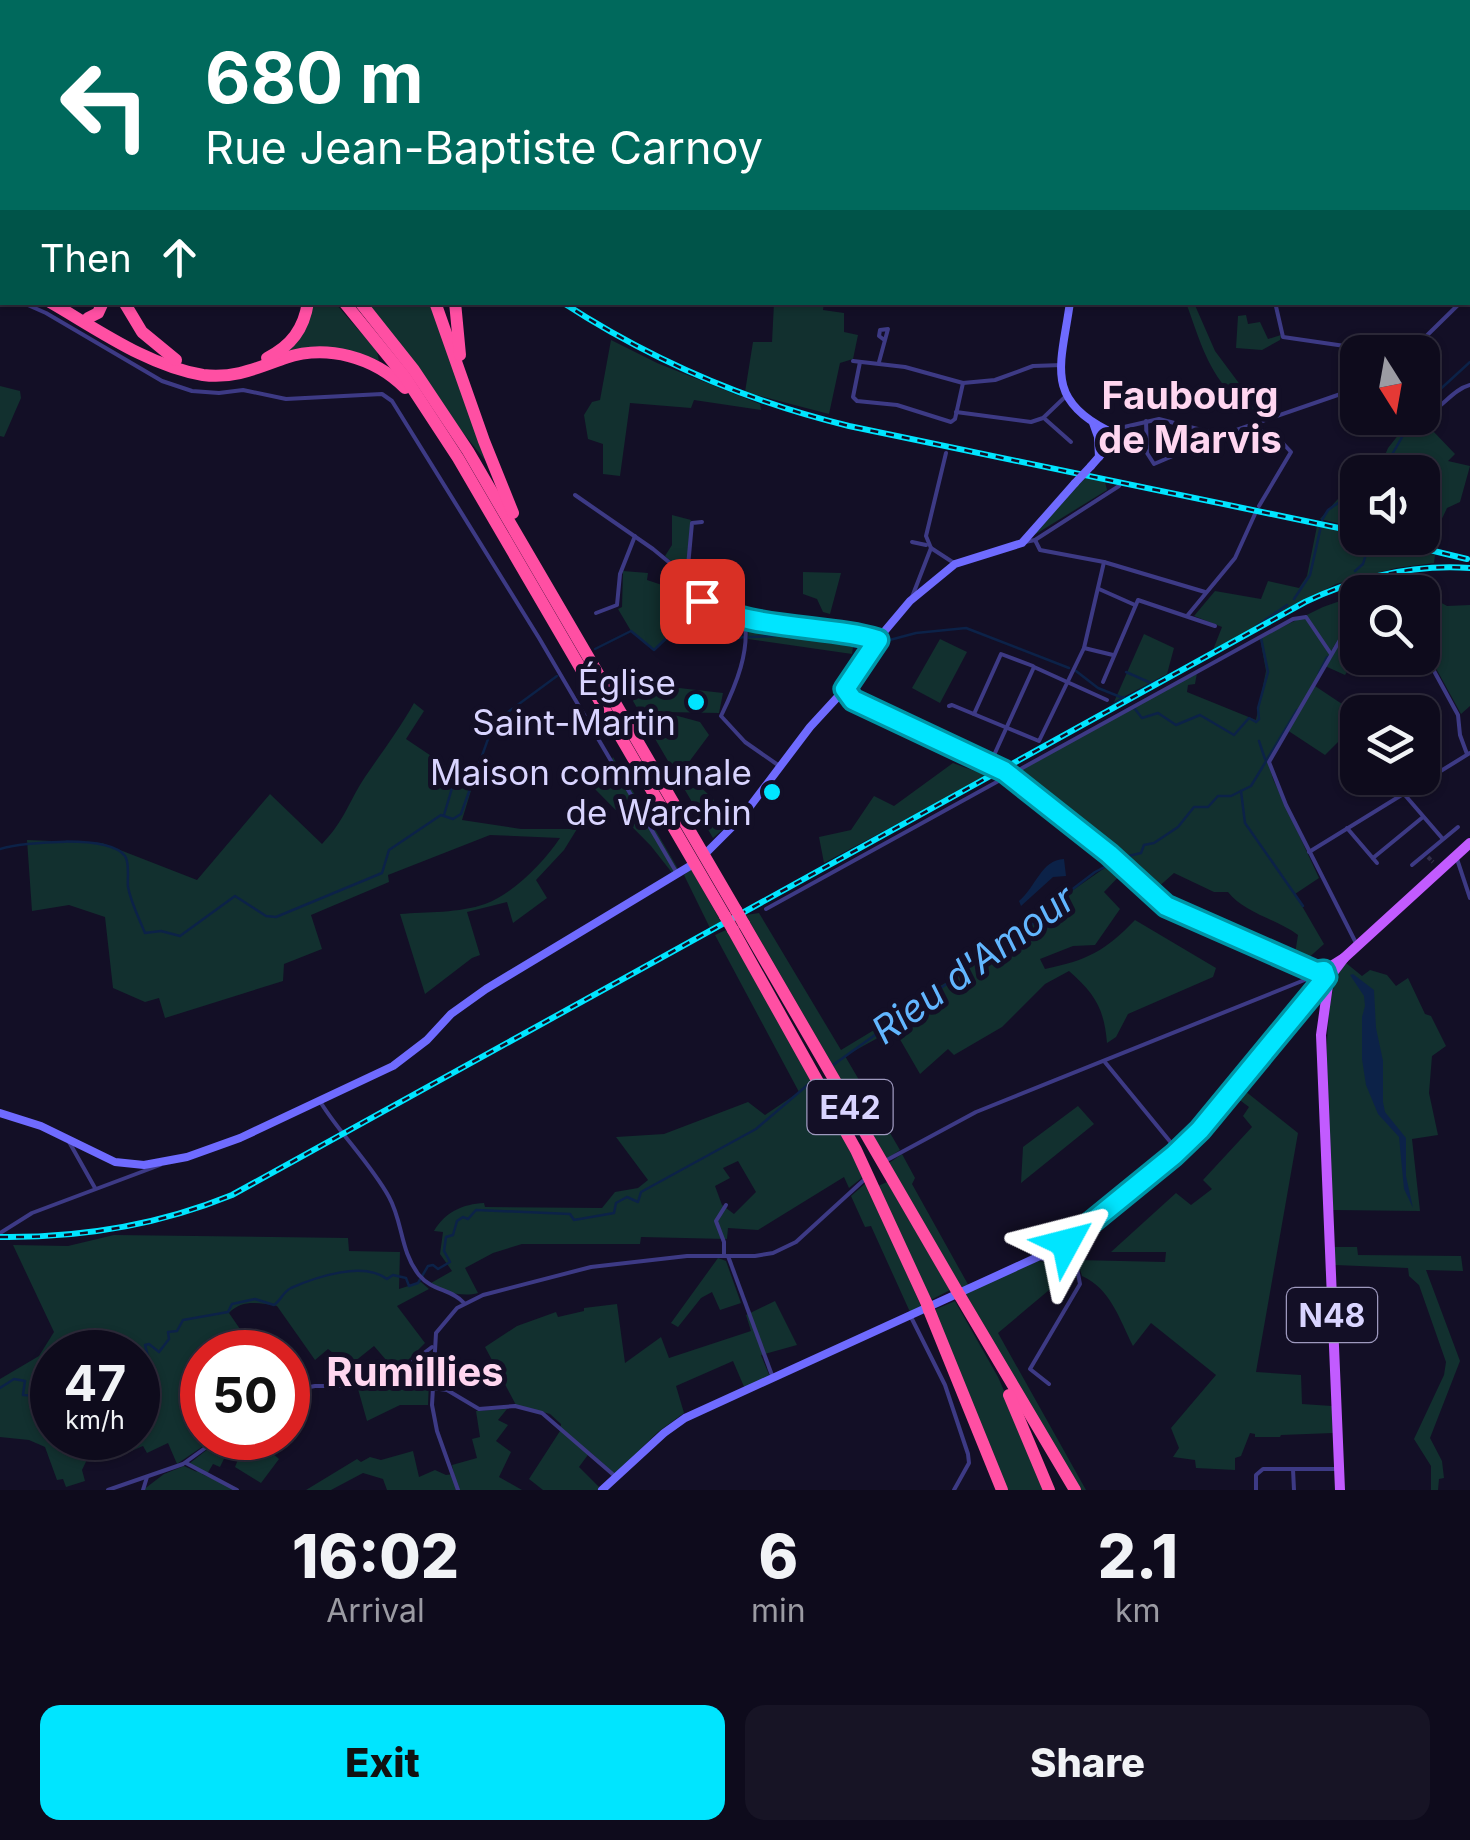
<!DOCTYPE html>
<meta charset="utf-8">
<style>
body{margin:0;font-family:Inter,sans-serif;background:#171425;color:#f1f3f6;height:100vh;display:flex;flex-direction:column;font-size:38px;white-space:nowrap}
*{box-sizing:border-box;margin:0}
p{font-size:32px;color:#9b9ba3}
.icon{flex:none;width:55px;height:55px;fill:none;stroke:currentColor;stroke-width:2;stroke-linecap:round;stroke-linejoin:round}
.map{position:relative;height:1490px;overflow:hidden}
.drawer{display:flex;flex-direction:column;background:#0e0b1c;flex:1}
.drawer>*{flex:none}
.hud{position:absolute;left:0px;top:0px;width:1470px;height:305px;box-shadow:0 2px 8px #0004,0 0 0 2px #2e2b3b;background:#00695c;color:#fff;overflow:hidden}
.needle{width:65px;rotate:169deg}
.tools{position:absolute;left:1340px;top:335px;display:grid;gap:20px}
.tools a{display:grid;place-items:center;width:100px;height:100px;border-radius:20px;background:#0e0b1c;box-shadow:0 2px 8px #0004,0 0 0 2px #2e2b3b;font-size:50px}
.speed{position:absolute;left:30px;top:1330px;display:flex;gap:20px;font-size:50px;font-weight:700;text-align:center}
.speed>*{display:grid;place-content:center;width:130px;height:130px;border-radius:50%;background:#0e0b1c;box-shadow:0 2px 8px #0004,0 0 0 2px #2e2b3b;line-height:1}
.speed small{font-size:25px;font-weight:400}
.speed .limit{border:15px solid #d22;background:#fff;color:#111}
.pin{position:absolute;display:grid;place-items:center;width:85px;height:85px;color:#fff;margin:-42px;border-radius:20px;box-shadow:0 5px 15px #0006}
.me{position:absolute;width:110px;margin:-55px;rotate:52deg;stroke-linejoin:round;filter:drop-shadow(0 0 8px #0008)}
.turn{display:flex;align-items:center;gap:35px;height:210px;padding:0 40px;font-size:45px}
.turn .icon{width:130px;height:130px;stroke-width:2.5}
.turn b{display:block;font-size:70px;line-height:85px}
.then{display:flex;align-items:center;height:95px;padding:0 40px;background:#0003;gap:20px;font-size:38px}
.eta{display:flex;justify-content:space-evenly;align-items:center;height:170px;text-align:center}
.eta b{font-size:60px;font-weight:800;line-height:70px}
.button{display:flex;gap:20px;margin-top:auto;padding:20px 40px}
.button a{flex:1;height:115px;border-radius:20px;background:#00e5ff;color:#111;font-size:40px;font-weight:800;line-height:115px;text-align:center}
.button a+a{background:#171425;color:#f1f3f6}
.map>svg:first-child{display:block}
.green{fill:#12302f;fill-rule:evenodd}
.water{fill:#0c2248}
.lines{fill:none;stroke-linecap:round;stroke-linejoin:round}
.stream{stroke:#0c2248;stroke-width:2.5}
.street-tunnel{stroke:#312d47;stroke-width:4;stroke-dasharray:4 2;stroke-linecap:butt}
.street{stroke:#3d3a85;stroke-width:4}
.secondary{stroke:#6f6bff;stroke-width:8}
.primary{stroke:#c25bff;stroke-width:10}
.highway{stroke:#ff4fa3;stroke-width:12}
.rail-casing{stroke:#00e5ff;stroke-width:6}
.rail{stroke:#130f26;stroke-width:2.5;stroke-dasharray:8;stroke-linecap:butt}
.secondary-bridge{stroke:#6f6bff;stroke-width:8}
.highway-bridge{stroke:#ff4fa3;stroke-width:12}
.route-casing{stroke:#0095a6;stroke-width:25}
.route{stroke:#00e5ff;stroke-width:18}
.poi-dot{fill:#00e5ff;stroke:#130f26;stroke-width:4}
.labels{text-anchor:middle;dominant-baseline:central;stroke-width:10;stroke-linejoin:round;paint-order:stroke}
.shield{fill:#130f26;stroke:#9e99be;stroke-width:2.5}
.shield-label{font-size:32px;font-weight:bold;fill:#d9d4ff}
.poi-label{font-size:35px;fill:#d9d4ff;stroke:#130f26;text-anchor:end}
.neighbourhood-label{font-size:38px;font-weight:bold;fill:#ffd6f0;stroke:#130f26}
.water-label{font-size:38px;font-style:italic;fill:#62b6ff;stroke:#130f26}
.quarter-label{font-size:40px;font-weight:bold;fill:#ffd6f0;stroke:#130f26}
</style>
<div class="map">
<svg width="1470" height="1490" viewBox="0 0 1470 1490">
<rect width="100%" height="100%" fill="#130f26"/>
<g class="green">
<path d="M312,303H335L377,351L379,361L351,351L285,354Z"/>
<path d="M358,303H430L489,465Z"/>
<path d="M774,303H824L823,310L844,313V332L858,335L853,359L840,363L829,414L745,392L753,342H772Z"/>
<path d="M1186,303H1194L1215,351L1264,417L1259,419C1250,409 1238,403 1230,393C1205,365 1198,334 1186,303Z"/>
<path d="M1246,315L1248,324L1260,322L1268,339L1281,335L1280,340L1262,350L1236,348L1238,316Z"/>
<path d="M611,340L657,363L760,404L761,410L694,400L691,408L630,403L620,476L603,474V444L588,439L584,415L592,402L600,400Z"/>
<path d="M0,386L20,391L21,398L4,437L0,436Z"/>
<path d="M1411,419L1430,433L1433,431L1455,454L1448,461L1470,466L1460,502L1447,508L1438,527L1423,522L1422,472H1378L1388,448Z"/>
<path d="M1085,478L1105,482L1107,490L1031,537Z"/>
<path d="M1346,490L1357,498V528L1320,519Z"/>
<path d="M672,515L691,520L686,574L665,556L672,545Z"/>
<path d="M1317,526L1435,555L1434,563L1396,568L1336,584L1213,650L1222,627L1194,616L1215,591L1261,599L1268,581L1299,588L1307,576Z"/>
<path d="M623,571L648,573L647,580L665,586L663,600L671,604L666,620L676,619L681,623L677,631L654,650L631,631L618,609L622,607Z"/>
<path d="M803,572L841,573L830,614L823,612L817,599L803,594Z"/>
<path d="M1420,591L1447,606L1470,605V706L1461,714L1426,650L1435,625H1423L1422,592Z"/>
<path d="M1357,595L1351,614L1357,605V656L1345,675L1325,666L1335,644L1303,703L1315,686L1357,714V722L1346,735L1343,732L1338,737L1340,740L1325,755L1287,730L1268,761L1273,779L1319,878L1295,894L1324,944L1305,961L1295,954L1298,935C1277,919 1244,913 1228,892H1214L1174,873L1155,890L1016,773L1197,673L1195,684L1188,685L1187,692L1256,720L1266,671L1260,638L1323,607Z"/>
<path d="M749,620L784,631L854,640L852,654L748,639Z"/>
<path d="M1144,634L1174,648L1167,674L1114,702Z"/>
<path d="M940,639L967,652L940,703L912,688Z"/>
<path d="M644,684L723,693L719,713L663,712L700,722L709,735L683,770L713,799L728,825L713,838L633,701Z"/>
<path d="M414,703L424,711L406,739L473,784L462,820L521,829H577L564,850L536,880L547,898L513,923L507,902L467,912L480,955L472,958L425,994L400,914C426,912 460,913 485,904C513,894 544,862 560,838L490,835L388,875L389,882L311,915L322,949L284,964L283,981L165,1018L159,998L145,1002L113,988L105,917L69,905L32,911L27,840L102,843L197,880L270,794L322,844C345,820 348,803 365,777C382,752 399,730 414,703Z"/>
<path d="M613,757L678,869L673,874L651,846L595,789Z"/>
<path d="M953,763L980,773L986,766L998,770L824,863L819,837L851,830L874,796L894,806Z"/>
<path d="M1116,860L1125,870L1104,892L1120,909L1095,945L1073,946L1040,959L1045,969C1088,960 1105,951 1135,920L1216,968L1213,977L1128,1014L1116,1037L1107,1043C1104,1008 1095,994 1069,971L1045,984L1002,1027L954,1055L948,1049L920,1074L894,1029L845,1056L900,1150L887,1159L746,915L759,913L841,1050L879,1027L880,1021L959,975L1001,940L1042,919L1053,904Z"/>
<path d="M691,869L721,922L710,928L684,875Z"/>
<path d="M726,930L830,1110L863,1177L849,1188L844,1177L758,1230L728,1228L727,1239L641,1237L640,1244H522L493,1253L465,1268L478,1293C464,1297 442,1293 431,1283L452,1271L440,1254L443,1232L434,1231C445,1212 463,1204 484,1203L485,1207L602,1208L615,1192L638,1188L648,1180L616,1137L664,1134L748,1102L765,1115L799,1092L715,935ZM738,1161L756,1192L734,1214L722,1205L715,1186L730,1178L723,1168Z"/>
<path d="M1346,963L1362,976L1370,970L1387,975L1396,986L1408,978L1425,1014L1431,1016L1446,1046L1432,1056L1429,1093L1438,1135L1412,1139L1420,1211L1333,1210C1332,1163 1313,991 1346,963Z"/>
<path d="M1240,1087L1298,1133L1256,1372L1301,1375L1302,1404L1332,1406L1333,1433L1281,1435L1280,1437H1255V1434L1250,1433L1241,1456L1235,1458V1470L1196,1468L1195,1460L1173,1457L1179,1448L1171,1428L1216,1375L1151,1323L1133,1346C1120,1320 1110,1288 1082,1276L1077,1260L1165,1262L1166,1252H1111L1176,1193L1191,1205L1212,1189L1203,1180L1252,1127L1243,1116L1249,1107L1233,1095Z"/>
<path d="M1078,1106L1094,1124L1021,1183L1023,1147Z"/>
<path d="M902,1154L915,1178L912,1184L970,1288L962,1292L889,1163Z"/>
<path d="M887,1182L950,1290L931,1300L878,1186Z"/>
<path d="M866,1183L921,1306L910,1312L871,1226L865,1227L851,1196Z"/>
<path d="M114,1235L348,1238L349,1251L400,1252L399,1289L421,1282L429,1289L397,1306L425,1343L402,1366L411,1368L416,1377L394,1381L399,1375L374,1346L349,1366L328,1349L315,1360L277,1306C260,1303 242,1299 229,1313L253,1348L246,1352H202V1438H215L177,1464L168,1443L147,1453L143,1446L129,1452L121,1438H138V1352H52V1438H105L94,1445L82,1470L85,1481L66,1487L63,1479L57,1480L45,1447L29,1440L0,1437V1379L39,1356L54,1332L13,1245L68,1246Z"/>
<path d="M1334,1247H1357L1358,1255L1461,1256L1463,1271L1426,1270L1460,1361L1430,1438L1442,1461L1444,1478L1439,1479L1438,1490H1431V1466L1414,1439L1444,1375L1446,1362L1419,1285L1409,1276L1408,1268L1335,1265Z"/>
<path d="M718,1258L726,1261L741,1303L720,1310L712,1292L701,1298L678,1327L671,1323Z"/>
<path d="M1038,1261L1073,1265L1077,1278L1067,1275L998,1333L1086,1490H1079L965,1293Z"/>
<path d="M775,1301L797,1345L761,1355L770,1377L745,1389L733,1361L676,1386L684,1413L658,1432L615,1474L590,1452L579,1467L600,1488L598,1490H543L529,1479L560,1431L561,1424L550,1414L516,1405L485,1347L517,1326L556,1312L558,1317L584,1311V1308L617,1304L625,1363L661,1337L669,1358L751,1331L746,1315Z"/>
<path d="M955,1301L998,1377L1047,1490H1005L934,1310Z"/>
<path d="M429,1382L428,1405H400L367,1421L358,1389H387Z"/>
<path d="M507,1409L498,1420L508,1425L496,1441L511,1452L499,1477L522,1490H387L383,1479L363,1473L331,1490H306L357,1459L361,1462L370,1457L381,1460L413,1451L419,1477L435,1470L446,1475L454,1474L452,1465L477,1458L472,1439L480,1437L476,1411Z"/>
<path d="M222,1438H234L220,1467L213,1464L207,1474H202L237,1490H143L164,1474L184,1466L197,1472L190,1463Z"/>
<path d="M238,1438H255L279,1459L261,1483L235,1467L245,1442Z"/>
</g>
<g class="water">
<path d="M1064,859L1066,876L1053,877L1021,906L1019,901C1036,887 1041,860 1064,859Z"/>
<path d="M1353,974L1374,990L1376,1028L1383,1061V1102L1385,1112L1406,1138V1176L1413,1208L1404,1189L1399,1137L1378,1114L1366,1085L1362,1059V1017L1365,1006L1364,996L1350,975Z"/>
</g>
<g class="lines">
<g class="stream">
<path d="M1422,406L1470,362"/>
<path d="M1382,472L1413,418"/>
<path d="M1322,520L1328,510L1348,496L1358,504"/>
<path d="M1355,571L1363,564L1371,538"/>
<path d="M1294,599L1310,575L1321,526"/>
<path d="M1348,622L1358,605"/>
<path d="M1255,627L1287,605"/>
<path d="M749,637L775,636L781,628L866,640"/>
<path d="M882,642L916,633L966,628L1069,668"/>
<path d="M595,649L631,631L654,650L676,629L677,622L691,626L701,620L726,631L727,639L745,637"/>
<path d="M1076,671L1098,688L1128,700"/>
<path d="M1126,672L1151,683"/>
<path d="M1319,673L1327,657"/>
<path d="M1126,698L1158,680"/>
<path d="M1113,705L1124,697"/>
<path d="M1135,709L1142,718L1158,713L1176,725L1200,715L1234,735L1249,718L1256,722L1259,719L1258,708L1268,672L1261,638"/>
<path d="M493,723L557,676"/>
<path d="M1259,741L1265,759"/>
<path d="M1241,791L1245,823L1303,906"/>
<path d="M444,815L455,778"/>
<path d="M0,849C24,842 108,834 125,856C130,863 127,879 128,887C131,903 139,918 145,933L161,931L180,936L235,896L266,916L276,917L382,873L389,850L441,815L453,819L461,814L492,728"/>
<path d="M1120,858L1141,853L1144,845L1154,843L1178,827L1194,807H1208L1218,796H1231L1251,786L1297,710"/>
<path d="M833,1065L952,980L1001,940L1042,919L1053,904L1095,872L1112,863"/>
<path d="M138,1380L150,1364L145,1345L149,1344L159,1352L169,1339L168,1332L177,1331L183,1320L228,1312L232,1304L255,1299L274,1305C281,1300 283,1292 291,1288C316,1277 363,1261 387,1279L393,1275L406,1278L409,1286L418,1283L428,1266L433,1265L438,1269L450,1262L444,1251L446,1237L453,1235L457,1221L463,1217L468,1219L476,1210L570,1214L574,1220L614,1213L616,1203L627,1197L638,1202L641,1192L756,1129L811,1082"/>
<path d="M0,1388L14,1379L25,1381L23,1395L39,1396L52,1378"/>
</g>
<path class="street-tunnel" d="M1428,857L1433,862"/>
<g class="street">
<path d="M1181,0L1186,2"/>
<path d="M1192,2L1194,0"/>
<path d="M1468,254L1470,257"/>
<path d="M1468,296L1470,294"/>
<path d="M21,302L46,313L162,381L192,391L219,393L243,390L286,399L382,394L392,401L539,638L678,875"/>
<path d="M1275,302L1283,337L1386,352"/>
<path d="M1410,352L1461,302"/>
<path d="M853,361L905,367L963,383L995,380L1033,366L1062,365"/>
<path d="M860,362L853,397L857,401L897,405L951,422L955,419L963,383"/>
<path d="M879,362L888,329L880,330L879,336L883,339"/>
<path d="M956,412L1031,422L1043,418L1065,397"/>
<path d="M1422,416C1441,411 1451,390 1470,385"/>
<path d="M1045,419L1071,442"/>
<path d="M1146,421L1147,453L1154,464L1222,435L1358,388"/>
<path d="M1252,424L1256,429L1276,436L1291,452L1259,506"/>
<path d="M1111,430L1159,419L1217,434"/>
<path d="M575,495L653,549L687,577L707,605L794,627L878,639"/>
<path d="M1035,540L1040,550L1104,562L1205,592"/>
<path d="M912,542L926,545"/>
<path d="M1025,542L1035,540L1119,486"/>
<path d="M931,548L926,536L946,453"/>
<path d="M687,577L692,523L702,522"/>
<path d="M1099,589L1135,605"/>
<path d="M1379,592L1405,589L1419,592"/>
<path d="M912,597L931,548L954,563"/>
<path d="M596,613L617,605L620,574L635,536"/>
<path d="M744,616C751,650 736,685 721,716L745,742L778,765"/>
<path d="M1187,616L1235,558L1255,514"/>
<path d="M1084,648L1113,655"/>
<path d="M1422,649L1458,715L1460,735L1467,754"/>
<path d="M1103,682L1138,600L1215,626"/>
<path d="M949,706L952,705L1039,741L1084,648L1104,562"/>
<path d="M974,714L1001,654L1033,666"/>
<path d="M990,764L1034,667L1107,700"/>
<path d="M1404,794L1442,838"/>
<path d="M1347,828L1377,863"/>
<path d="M1309,852L1470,753"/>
<path d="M1456,856L1470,898"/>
<path d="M1373,858L1423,817"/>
<path d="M1412,865L1458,827"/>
<path d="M766,909L1293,619L1306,617L1331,654"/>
<path d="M1357,945L1286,805L1269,762L1358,609"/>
<path d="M1104,1061L1177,1150"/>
<path d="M321,1103C341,1135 370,1163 389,1197C403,1222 400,1251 419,1275C432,1291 452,1289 464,1303"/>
<path d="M68,1140L95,1188"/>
<path d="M887,1160L976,1112L1307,979L1317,972"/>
<path d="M0,1233L32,1213L160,1165"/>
<path d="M724,1256V1242L716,1221L726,1205"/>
<path d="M728,1256L773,1378"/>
<path d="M1042,1259L1076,1263L1080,1284L1030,1369L1049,1384"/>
<path d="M910,1315L945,1385L968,1454L969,1463L954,1490"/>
<path d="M421,1378L411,1363L432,1347"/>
<path d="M433,1388L447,1390L479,1409L515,1406L542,1413L616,1477"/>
<path d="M288,1391L315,1386H385L433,1376"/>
<path d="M186,1463L237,1490"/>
<path d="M1293,1469L1294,1490"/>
<path d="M108,1490L183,1464L219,1438"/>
<path d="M143,1490L147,1477"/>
<path d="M458,1490L437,1431L432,1405L436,1333L457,1308L483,1295L591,1267L687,1256H755L773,1253L796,1242L865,1179"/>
<path d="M1256,1490V1475L1263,1469H1339"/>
</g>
<g class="secondary">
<path d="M1128,0L1129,2"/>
<path d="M34,2L35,0"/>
<path d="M1070,302C1062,362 1043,398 1107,430L1112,442L1091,466"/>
<path d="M1093,423L1098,437L1099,457"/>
<path d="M841,693L1004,771L1116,860L1166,906L1324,975"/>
<path d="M708,851L742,817L810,727L856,677L878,639L910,601L955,564L1022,543L1075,483"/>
<path d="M0,1113L41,1126L115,1162L144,1165L187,1157L240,1138L393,1066L427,1040L451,1014L486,989L690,866"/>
<path d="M602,1490L664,1433L685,1418L1053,1250C1164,1185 1247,1077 1326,977"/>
</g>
<g class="primary">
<path d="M0,74L2,69"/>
<path d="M0,220H2"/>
<path d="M1468,270H1470"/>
<path d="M0,272L2,273"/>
<path d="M1329,978L1324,975L1325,970L1344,958L1470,843"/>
<path d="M1340,1490L1321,1035L1329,978L1344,958"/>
</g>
<g class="highway">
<path d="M0,107H2"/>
<path d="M0,119H2"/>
<path d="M0,287L2,289"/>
<path d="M50,302C97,329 148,366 203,375C234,379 257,368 285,358C327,344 374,357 405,388"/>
<path d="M124,302L142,332L176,360"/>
<path d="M344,302L405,377L458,458L725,916"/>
<path d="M360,302L414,370L468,451L736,910"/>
<path d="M435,302L484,441L513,513"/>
<path d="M455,302L460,355"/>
<path d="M88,318L98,313L103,302"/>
<path d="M267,358C291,346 304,329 308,302"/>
<path d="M744,924L957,1291"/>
<path d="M733,930L856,1150L927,1304"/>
<path d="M960,1296L1075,1490"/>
<path d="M929,1310L1002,1490"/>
<path d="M1009,1395L1049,1490"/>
</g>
<g class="rail-casing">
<g id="rail">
<path d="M233,0L236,2"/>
<path d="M562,302C651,360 746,401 849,426L1358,532"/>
<path d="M1380,538L1467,559"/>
<path d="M0,1237C81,1238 156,1226 232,1195L1305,602C1358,577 1412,564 1470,568"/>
</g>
</g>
<use href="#rail" class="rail"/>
<path class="secondary-bridge" d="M1075,483L1091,466"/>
<g class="highway-bridge">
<path d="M736,910L744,924"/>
<path d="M725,916L733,930"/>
<path d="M957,1291L960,1296"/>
<path d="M927,1304L929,1310"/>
</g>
</g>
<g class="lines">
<g class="route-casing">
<path id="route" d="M702,601C743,630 831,625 878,640L845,689L853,700L1004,771L1109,854L1166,906L1316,972L1324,971L1326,977L1318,987L1200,1130L1174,1155L1066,1243"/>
</g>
<use href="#route" class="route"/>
</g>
<g class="poi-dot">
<circle cx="696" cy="702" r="10"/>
<circle cx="772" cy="792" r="10"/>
</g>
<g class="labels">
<g class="shield">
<rect x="807.5" y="1080" width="85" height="54" rx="8"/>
<rect x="1287" y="1288" width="90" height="54" rx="8"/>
</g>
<g class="shield-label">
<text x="850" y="1107">E42</text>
<text x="1332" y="1315">N48</text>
</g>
<g class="poi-label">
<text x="676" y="682">Église<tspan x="676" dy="40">Saint-Martin</tspan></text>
<text x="752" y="772">Maison communale<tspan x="752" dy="40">de Warchin</tspan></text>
</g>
<g class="neighbourhood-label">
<text x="1190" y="395">Faubourg<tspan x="1190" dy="44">de Marvis</tspan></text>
</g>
<g class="water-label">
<text transform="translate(973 964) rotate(-36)">Rieu d'Amour</text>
</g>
<g class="quarter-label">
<text x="415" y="1371">Rumillies</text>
</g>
</g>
</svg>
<div class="tools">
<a><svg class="needle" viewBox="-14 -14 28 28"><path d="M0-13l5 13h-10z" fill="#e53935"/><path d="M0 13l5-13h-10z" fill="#9b9ba3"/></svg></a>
<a><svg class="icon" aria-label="sound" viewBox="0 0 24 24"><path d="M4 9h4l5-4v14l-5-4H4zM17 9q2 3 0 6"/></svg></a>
<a><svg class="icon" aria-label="search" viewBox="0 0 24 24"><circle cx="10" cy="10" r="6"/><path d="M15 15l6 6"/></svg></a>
<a><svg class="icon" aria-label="layers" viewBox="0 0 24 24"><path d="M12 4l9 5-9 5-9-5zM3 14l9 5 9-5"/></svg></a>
</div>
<div class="speed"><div>47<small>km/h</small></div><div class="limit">50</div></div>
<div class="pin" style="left:702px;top:601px;background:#d93025"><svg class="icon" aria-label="arrive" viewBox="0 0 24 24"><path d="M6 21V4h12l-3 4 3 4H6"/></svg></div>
<svg class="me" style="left:1066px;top:1243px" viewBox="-20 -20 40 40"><path d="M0-17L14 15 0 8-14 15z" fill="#00e5ff" stroke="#fff" stroke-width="4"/></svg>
<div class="hud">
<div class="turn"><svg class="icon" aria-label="left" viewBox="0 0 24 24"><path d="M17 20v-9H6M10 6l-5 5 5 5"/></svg><div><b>680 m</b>Rue Jean-Baptiste Carnoy</div></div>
<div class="then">Then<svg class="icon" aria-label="ahead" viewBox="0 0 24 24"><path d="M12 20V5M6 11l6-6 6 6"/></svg></div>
</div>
</div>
<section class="drawer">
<div class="eta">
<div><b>16:02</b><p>Arrival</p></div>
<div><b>6</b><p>min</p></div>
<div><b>2.1</b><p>km</p></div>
</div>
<div class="button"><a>Exit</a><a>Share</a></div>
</section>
